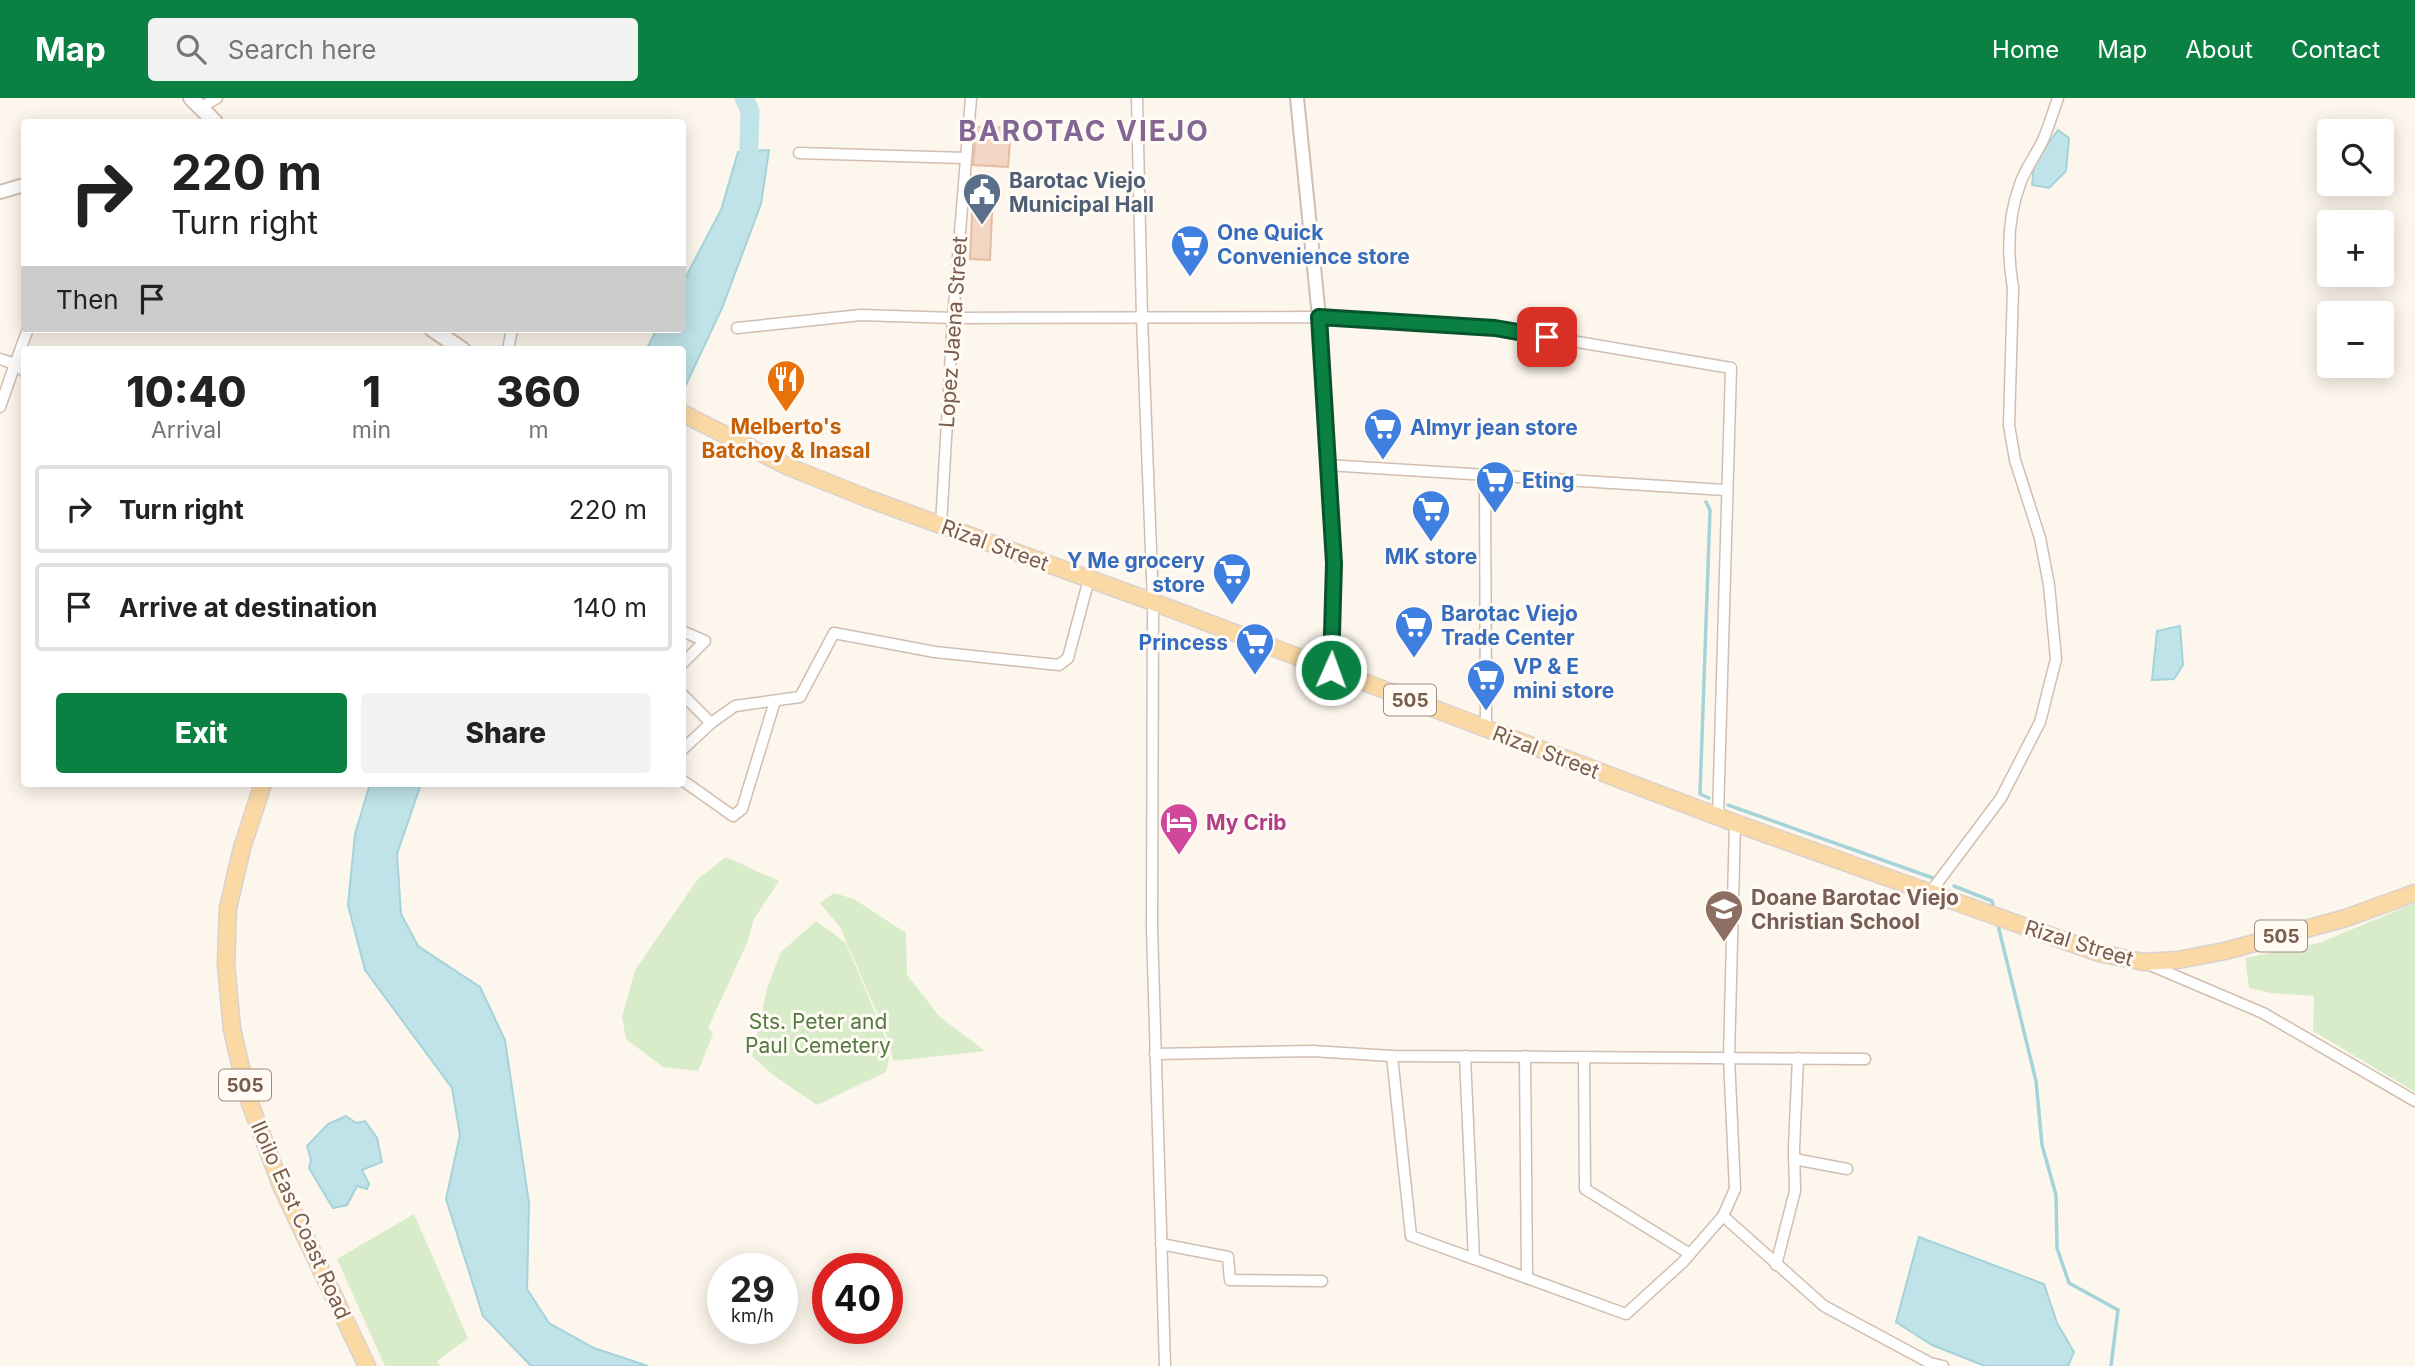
<!DOCTYPE html>
<meta charset="utf-8">
<style>
body{margin:0;font-family:Inter,sans-serif;background:#f2f2f2;color:#222;height:100vh;display:flex;flex-direction:column;font-size:26px;white-space:nowrap}
*{box-sizing:border-box;margin:0}
p{font-size:23px;color:#767676}
.icon{flex:none;width:38px;height:38px;fill:none;stroke:currentColor;stroke-width:2;stroke-linecap:round;stroke-linejoin:round}
.map{position:relative;flex:1;overflow:hidden}
.side{position:absolute;left:21px;top:248px;width:665px;height:441px;display:flex;flex-direction:column;background:#fff;border-radius:7px;box-shadow:0 4px 18px #0003}
.side>*{flex:none}
.guide{position:absolute;left:21px;top:21px;width:665px;height:214px;border-radius:7px;box-shadow:0 4px 18px #0003;background:#fff;color:#222;overflow:hidden}
.controls{position:absolute;left:2317px;top:21px;display:grid;gap:14px}
.controls a{display:grid;place-items:center;width:77px;height:77px;border-radius:7px;background:#fff;box-shadow:0 4px 18px #0003;font-size:35px}
.speed{position:absolute;left:707px;top:1155px;display:flex;gap:14px;font-size:35px;font-weight:700;text-align:center}
.speed>*{display:grid;place-content:center;width:91px;height:91px;border-radius:50%;background:#fff;box-shadow:0 4px 18px #0003;line-height:1}
.speed small{font-size:18px;font-weight:400}
.speed .limit{border:10px solid #d22;background:#fff;color:#111}
.pin{position:absolute;display:grid;place-items:center;width:60px;height:60px;color:#fff;margin:-30px;border-radius:14px;box-shadow:0 4px 10px #0006}
.me{position:absolute;width:77px;margin:-38px;rotate:2deg;stroke-linejoin:round;filter:drop-shadow(0 0 5px #0008)}
.turn{display:flex;align-items:center;gap:24px;height:147px;padding:0 35px;font-size:32px}
.turn .icon{width:91px;height:91px;stroke-width:2.5}
.turn b{display:block;font-size:49px;line-height:60px}
.then{display:flex;align-items:center;height:66px;padding:0 35px;background:#0003;gap:14px;font-size:26px}
.eta{display:flex;justify-content:space-evenly;align-items:center;height:119px;text-align:center}
.eta b{font-size:42px;font-weight:800;line-height:49px}
.button{display:flex;gap:14px;margin-top:auto;padding:14px 35px}
.button a{flex:1;height:80px;border-radius:7px;background:#0b8043;color:#fff;font-size:28px;font-weight:800;line-height:80px;text-align:center}
.button a+a{background:#f2f2f2;color:#222}
ul{padding:0;list-style:none}
li{display:flex;align-items:center;gap:21px;height:88px;margin:0 14px 10px;padding:0 21px;border:4px solid #e0e0e0;border-radius:7px}
li div{flex:1}
li b{display:block;font-size:26px}
li em{font-style:normal}
header{display:flex;align-items:center;gap:42px;box-sizing:border-box;height:98px;padding:0 35px;background:#0b8043;color:#fff}
header strong{font-size:33px}
nav{display:flex;gap:38px;margin-inline-start:auto;font-size:24px}
.search{width:490px;height:63px;background:#f2f2f2;display:flex;align-items:center;gap:18px;box-sizing:border-box;padding:0 24px;border-radius:7px;color:#767676;font-size:26px}
.map>svg:first-child{display:block}
.green{fill:#d8ecc9}
.water{fill:#bfe3e8;stroke:#a5d3da;stroke-width:2}
.lines{fill:none;stroke-linecap:round;stroke-linejoin:round}
.stream{stroke:#a5d3da;stroke-width:3.5}
.river{stroke:#bfe3e8;stroke-width:19}
.building{fill:#f3d5c3;stroke:#e6bba3;stroke-width:2}
.minor-casing{stroke:#d1beb0;stroke-width:13}
.tertiary-casing{stroke:#d1beb0;stroke-width:16}
.secondary-casing{stroke:#d6c0b0;stroke-width:18}
.primary-casing{stroke:#dad1cd;stroke-width:19}
.minor{stroke:#fff;stroke-width:10}
.tertiary{stroke:#fff;stroke-width:12}
.secondary{stroke:#fff;stroke-width:14}
.primary{stroke:#fbd9a5;stroke-width:16}
.route-casing{stroke:#07532c;stroke-width:18}
.route{stroke:#0b8043;stroke-width:12}
.labels{text-anchor:middle;dominant-baseline:central;stroke-width:6;stroke-linejoin:round;paint-order:stroke}
.shield{fill:#fffaf3;stroke:#a28b7f;stroke-width:2}
.shield-label{font-size:19px;font-weight:bold;fill:#7a5c4d}
.service-label{font-size:21px;font-weight:bold;fill:#4e5e75;stroke:#fffaf3;text-anchor:start}
.shop-label{font-size:21px;font-weight:bold;fill:#366cbe;stroke:#fffaf3;text-anchor:start}
.street-label{font-size:21px;fill:#7a5c4d;stroke:#fffaf3}
.food-label{font-size:21px;font-weight:bold;fill:#c56008;stroke:#fffaf3}
.hotel-label{font-size:21px;font-weight:bold;fill:#b23c85;stroke:#fffaf3;text-anchor:start}
.education-label{font-size:21px;font-weight:bold;fill:#785e54;stroke:#fffaf3;text-anchor:start}
.park-label{font-size:21px;fill:#537a41;stroke:#fffaf3}
.district-label{font-size:28px;font-weight:bold;letter-spacing:2px;fill:#846695;stroke:#fffaf3}
</style>
<header>
<strong>Map</strong>
<div class="search"><svg class="icon" aria-label="search" viewBox="0 0 24 24"><circle cx="10" cy="10" r="6"/><path d="M15 15l6 6"/></svg>Search here</div>
<nav><a>Home</a><a>Map</a><a>About</a><a>Contact</a></nav>
</header>
<div class="map">
<svg width="2415" height="1268" viewBox="0 0 2415 1268">
<rect width="100%" height="100%" fill="#fdf6ec"/>
<g class="green">
<path d="M726,759L779,783L754,821L747,845L708,930L713,936L698,973L663,969L626,941L622,919L635,872L698,781Z"/>
<path d="M834,795L854,801L906,835L907,877L939,918L985,953L893,963L887,938L840,829L820,805Z"/>
<path d="M2415,805V994L2313,933L2314,898L2270,895L2249,890L2245,860L2319,845Z"/>
<path d="M816,823L846,845L885,939L889,960L886,974L817,1007L773,977L752,958L768,887L781,854Z"/>
<path d="M414,1116L468,1240L437,1263L440,1268H385L337,1161Z"/>
</g>
<g class="water">
<path d="M2058,32L2069,40L2066,73L2049,90L2032,87L2034,66Z"/>
<path d="M769,52L761,106L722,210L683,293L682,252H646L657,231H682L683,184L721,112L738,54Z"/>
<path d="M2180,528L2183,567L2174,581L2152,582L2157,533Z"/>
<path d="M370,686H421L397,756L401,816L418,848L480,889L505,942L529,1105L527,1191L549,1225L594,1250L648,1268H531L483,1218L446,1101L460,1037L452,990L365,872L348,807L355,736Z"/>
<path d="M346,1018L356,1025L365,1023L377,1040L382,1064L362,1072L369,1086L367,1091L357,1088L347,1107L333,1110L309,1070L311,1062L307,1048L328,1026Z"/>
<path d="M1919,1139L2044,1186L2057,1225L2074,1254L2068,1268H1985L1932,1247L1896,1224Z"/>
</g>
<g class="lines">
<g class="stream">
<path d="M1706,404L1710,412L1700,696L1709,700"/>
<path d="M1728,707L1933,780"/>
<path d="M1954,788L1992,803L1994,811"/>
<path d="M1998,827L2036,983L2042,1047L2056,1097L2057,1150L2069,1185L2118,1212L2111,1268"/>
</g>
<path class="river" d="M744,0L750,13L748,78"/>
</g>
<g class="building">
<path d="M976,29L1011,30L1008,69L973,67Z"/>
<path d="M973,94L993,95L990,162L970,161Z"/>
</g>
<g class="lines">
<g class="minor-casing">
<g id="minor">
<path d="M1137,0L1142,220L1153,504L1152,830L1165,1268"/>
<path d="M200,10L217,0"/>
<path d="M799,55L964,60"/>
<path d="M737,230L861,217L953,220L1319,219L1495,230L1731,270L1718,718"/>
<path d="M508,252L512,231"/>
<path d="M0,261L15,266L28,231"/>
<path d="M0,309L15,266L24,273"/>
<path d="M1327,367L1725,392"/>
<path d="M1485,378L1486,631"/>
<path d="M941,427L953,220L971,0"/>
<path d="M682,533L705,543L682,566"/>
<path d="M682,596L711,625"/>
<path d="M682,652L711,625L735,608L800,599L834,535L935,554L1059,567L1068,560L1089,481"/>
<path d="M682,682L733,718L742,711L775,603"/>
<path d="M1929,796L2001,700L2040,624L2056,561L2049,487L2040,440L2015,362L2009,327L2013,190C2007,156 2008,119 2020,86C2025,71 2036,57 2043,42C2049,28 2053,14 2058,0"/>
<path d="M2150,867L2263,915L2415,1003"/>
<path d="M1155,956L1312,953L1392,958L1865,961"/>
<path d="M1392,958L1411,1138L1626,1216L1683,1164L1723,1118L1735,1091L1729,959L1735,725"/>
<path d="M1465,958L1474,1161"/>
<path d="M1525,958L1527,1180"/>
<path d="M1584,959L1585,1091L1690,1156"/>
<path d="M1794,1061L1847,1071"/>
<path d="M1723,1118L1824,1208L1930,1265L1943,1268"/>
<path d="M1161,1146L1228,1159L1230,1182L1322,1183"/>
<path d="M1776,1167L1795,1093L1794,1050L1798,960"/>
</g>
</g>
<g class="tertiary-casing">
<g id="tertiary">
<path d="M1297,0L1319,219L1334,465L1331,572"/>
<path d="M0,94L24,87"/>
</g>
</g>
<g class="secondary-casing">
<g id="secondary">
<path d="M191,0L215,24"/>
<path d="M432,231L463,252"/>
</g>
</g>
<g class="primary-casing">
<g id="primary">
<path d="M682,315L789,369L869,401L1153,504L1735,725L2099,855L2143,864L2178,862L2225,853L2346,820L2415,795"/>
<path d="M263,686L242,750L228,810L226,866L232,931L248,1000L282,1090L367,1268"/>
</g>
</g>
<use href="#minor" class="minor"/>
<use href="#tertiary" class="tertiary"/>
<use href="#secondary" class="secondary"/>
<use href="#primary" class="primary"/>
</g>
<g class="lines">
<g class="route-casing">
<path id="route" d="M1331,572L1334,465L1319,219L1495,230L1547,239"/>
</g>
<use href="#route" class="route"/>
</g>
<defs>
<g id="civic-pin" transform="scale(2.0125)"><path d="M0 17L-7.5 6A9.5 9.5 0 1 1 7.5 6Z" fill="#5c6f8a" stroke="#fffaf3"/><path d="M-.6-6.5H3V-4.5H.6V-3L4-1V1h2V6H-6V1h2V-1L-.6-3ZM-1.2 2.5V6h2.4V2.5Z" fill="#fff"/></g>
<g id="supermarket-pin" transform="scale(2.0125)"><path d="M0 17L-7.5 6A9.5 9.5 0 1 1 7.5 6Z" fill="#3f7fe0" stroke="#fffaf3"/><path d="M-6-5.5h2.5l.6 2H6L4.5 2H-2.5L-4.4-4H-6ZM-1.5 3.2a1.3 1.3 0 1 0 .1 0ZM3 3.2a1.3 1.3 0 1 0 .1 0Z" fill="#fff"/></g>
<g id="restaurant-pin" transform="scale(2.0125)"><path d="M0 17L-7.5 6A9.5 9.5 0 1 1 7.5 6Z" fill="#e8710a" stroke="#fffaf3"/><path d="M-5-6h1v4h1v-4h1v4h1v-4h1v5L-1.5 .5V6h-2V.5L-5-1ZM5-6V6H3V1.5H1.5Q1.5-4 5-6Z" fill="#fff"/></g>
<g id="hotel-pin" transform="scale(2.0125)"><path d="M0 17L-7.5 6A9.5 9.5 0 1 1 7.5 6Z" fill="#d1479c" stroke="#fffaf3"/><path d="M-6-4.5h1.5V1H6V5H4.5V3h-9V5H-6ZM-4 0a1.8 1.8 0 1 1 3.6 0ZM.5 0V-2.5h3Q6-2.5 6 0Z" fill="#fff"/></g>
<g id="school-pin" transform="scale(2.0125)"><path d="M0 17L-7.5 6A9.5 9.5 0 1 1 7.5 6Z" fill="#8d6e63" stroke="#fffaf3"/><path d="M0-5L7-2L0 1L-7-2ZM-4 1L0 2.5L4 1V4Q0 6-4 4Z" fill="#fff"/></g>
</defs>
<g fill-rule="evenodd">
<use href="#civic-pin" x="982" y="94"/>
<use href="#supermarket-pin" x="1190" y="146"/>
<use href="#restaurant-pin" x="786" y="281"/>
<use href="#supermarket-pin" x="1383" y="329"/>
<use href="#supermarket-pin" x="1495" y="382"/>
<use href="#supermarket-pin" x="1431" y="411"/>
<use href="#supermarket-pin" x="1232" y="474"/>
<use href="#supermarket-pin" x="1414" y="527"/>
<use href="#supermarket-pin" x="1255" y="544"/>
<use href="#supermarket-pin" x="1486" y="580"/>
<use href="#hotel-pin" x="1179" y="724"/>
<use href="#school-pin" x="1724" y="811"/>
</g>
<g class="labels">
<g class="shield">
<rect x="1384" y="586.5" width="52" height="31" rx="5"/>
<rect x="2255" y="822.5" width="52" height="31" rx="5"/>
<rect x="219" y="971.5" width="52" height="31" rx="5"/>
</g>
<g class="shield-label">
<text x="1410" y="602">505</text>
<text x="2281" y="838">505</text>
<text x="245" y="987">505</text>
</g>
<g class="service-label">
<text x="1009" y="82">Barotac Viejo<tspan x="1009" dy="24">Municipal Hall</tspan></text>
</g>
<g class="shop-label">
<text x="1217" y="134">One Quick<tspan x="1217" dy="24">Convenience store</tspan></text>
<text x="1410" y="329">Almyr jean store</text>
<text x="1522" y="382">Eting</text>
<text x="1431" y="458" text-anchor="middle">MK store</text>
<text x="1205" y="462" text-anchor="end">Y Me grocery<tspan x="1205" dy="24">store</tspan></text>
<text x="1441" y="515">Barotac Viejo<tspan x="1441" dy="24">Trade Center</tspan></text>
<text x="1228" y="544" text-anchor="end">Princess</text>
<text x="1513" y="568">VP &amp; E<tspan x="1513" dy="24">mini store</tspan></text>
</g>
<g class="street-label">
<text transform="translate(953 234) rotate(-86)">Lopez Jaena Street</text>
<text transform="translate(995 447) rotate(20)">Rizal Street</text>
<text transform="translate(1546 654) rotate(21)">Rizal Street</text>
<text transform="translate(2079 845) rotate(17)">Rizal Street</text>
<text transform="translate(301 1122) rotate(66)">Iloilo East Coast Road</text>
</g>
<g class="food-label">
<text x="786" y="328">Melberto's<tspan x="786" dy="24">Batchoy &amp; Inasal</tspan></text>
</g>
<g class="hotel-label">
<text x="1206" y="724">My Crib</text>
</g>
<g class="education-label">
<text x="1751" y="799">Doane Barotac Viejo<tspan x="1751" dy="24">Christian School</tspan></text>
</g>
<g class="park-label">
<text x="818" y="923">Sts. Peter and<tspan x="818" dy="24">Paul Cemetery</tspan></text>
</g>
<g class="district-label">
<text x="1084" y="33">BAROTAC VIEJO</text>
</g>
</g>
</svg>
<div class="controls">
<a><svg class="icon" aria-label="search" viewBox="0 0 24 24"><circle cx="10" cy="10" r="6"/><path d="M15 15l6 6"/></svg></a>
<a>+</a>
<a>−</a>
</div>
<div class="speed"><div>29<small>km/h</small></div><div class="limit">40</div></div>
<div class="pin" style="left:1547px;top:239px;background:#d93025"><svg class="icon" aria-label="arrive" viewBox="0 0 24 24"><path d="M6 21V4h12l-3 4 3 4H6"/></svg></div>
<svg class="me" style="left:1331px;top:572px" viewBox="-20 -20 40 40"><circle r="17" fill="#0b8043" stroke="#fff" stroke-width="3"/><path d="M0-11L8 9 0 5-8 9z" fill="#fff"/></svg>
<div class="guide">
<div class="turn"><svg class="icon" aria-label="right" viewBox="0 0 24 24"><path d="M7 20v-9h11M14 6l5 5-5 5"/></svg><div><b>220 m</b>Turn right</div></div>
<div class="then">Then<svg class="icon" aria-label="arrive" viewBox="0 0 24 24"><path d="M6 21V4h12l-3 4 3 4H6"/></svg></div>
</div>
<section class="side">
<div class="eta">
<div><b>10:40</b><p>Arrival</p></div>
<div><b>1</b><p>min</p></div>
<div><b>360</b><p>m</p></div>
</div>
<ul>
<li><svg class="icon" aria-label="right" viewBox="0 0 24 24"><path d="M7 20v-9h11M14 6l5 5-5 5"/></svg><div><b>Turn right</b></div><em>220 m</em></li>
<li><svg class="icon" aria-label="arrive" viewBox="0 0 24 24"><path d="M6 21V4h12l-3 4 3 4H6"/></svg><div><b>Arrive at destination</b></div><em>140 m</em></li>
</ul>
<div class="button"><a>Exit</a><a>Share</a></div>
</section>
</div>
